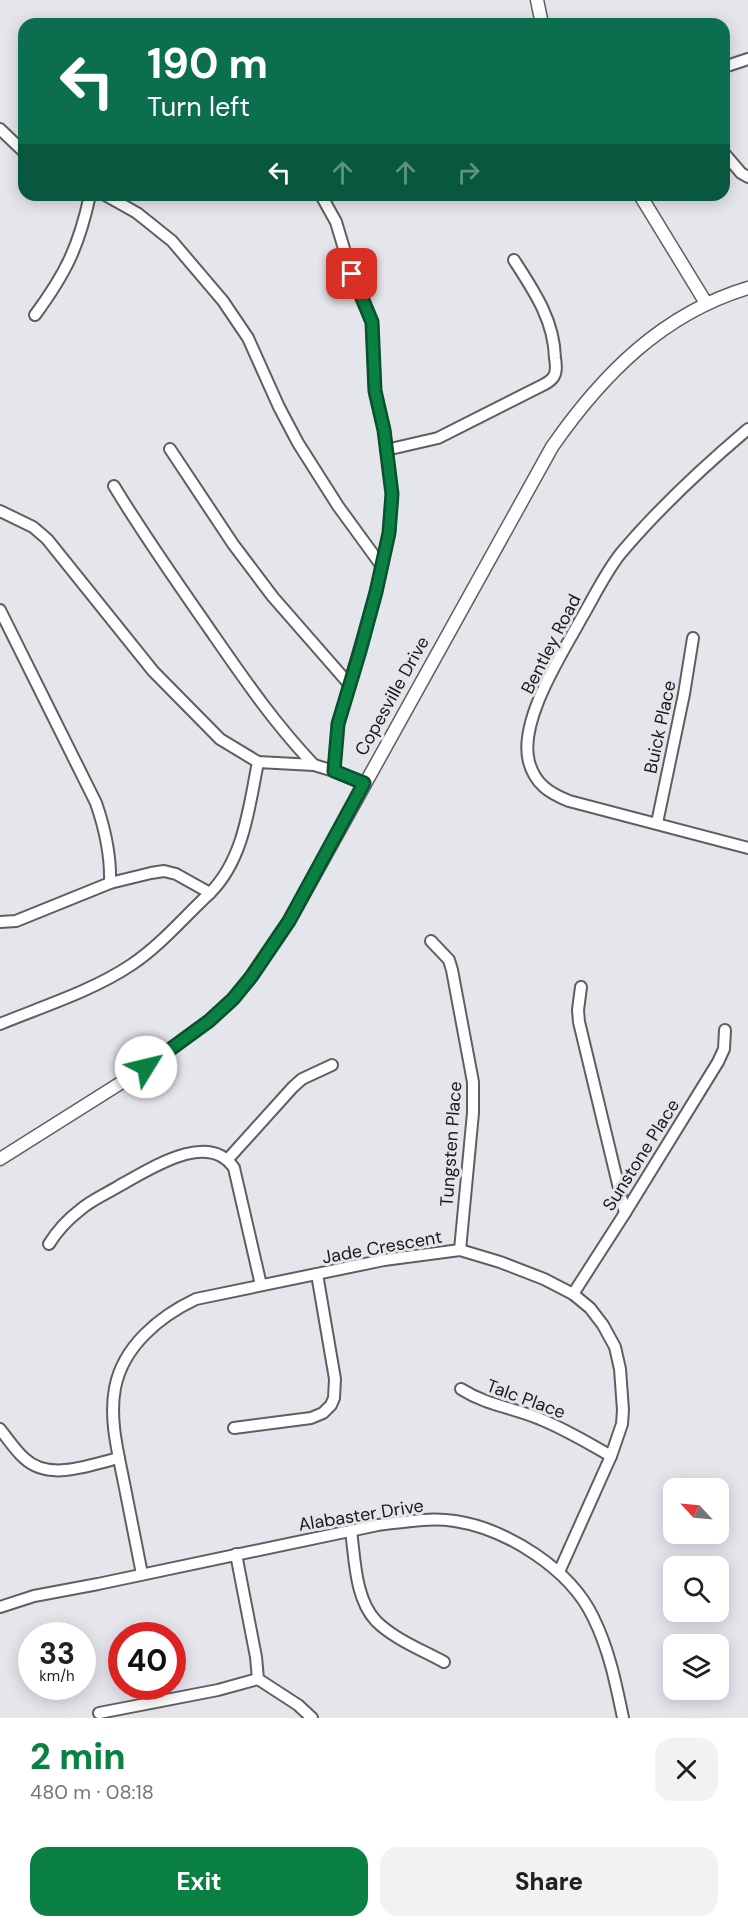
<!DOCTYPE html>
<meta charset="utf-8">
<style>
body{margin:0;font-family:"DM Sans",sans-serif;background:#f2f2f2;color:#202124;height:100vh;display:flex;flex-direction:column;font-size:22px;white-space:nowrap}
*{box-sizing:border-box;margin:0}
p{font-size:20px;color:#757577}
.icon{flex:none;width:33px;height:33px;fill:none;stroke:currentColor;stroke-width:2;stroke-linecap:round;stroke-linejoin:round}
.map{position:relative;height:1718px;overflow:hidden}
.side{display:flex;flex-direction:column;background:#fff;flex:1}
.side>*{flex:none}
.hud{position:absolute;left:18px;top:18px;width:712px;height:183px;border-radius:18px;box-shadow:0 3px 15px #0003;background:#0b6e4f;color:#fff;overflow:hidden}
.needle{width:39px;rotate:296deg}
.controls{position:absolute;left:663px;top:1478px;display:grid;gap:12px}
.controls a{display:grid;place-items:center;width:66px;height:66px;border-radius:12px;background:#fff;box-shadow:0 3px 15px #0003;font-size:30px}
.speed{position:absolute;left:18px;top:1622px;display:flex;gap:12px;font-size:30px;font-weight:700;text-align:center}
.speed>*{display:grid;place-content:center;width:78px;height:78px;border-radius:50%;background:#fff;box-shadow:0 3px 15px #0003;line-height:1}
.speed small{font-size:15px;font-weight:400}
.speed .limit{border:9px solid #d22;background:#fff;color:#111}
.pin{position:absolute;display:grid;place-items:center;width:51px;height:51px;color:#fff;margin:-26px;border-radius:12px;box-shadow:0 3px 9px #0006}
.me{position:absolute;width:66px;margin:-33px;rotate:54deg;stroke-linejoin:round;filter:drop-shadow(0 0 4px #0008)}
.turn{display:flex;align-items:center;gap:21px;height:126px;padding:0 30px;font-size:27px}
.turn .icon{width:78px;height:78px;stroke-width:2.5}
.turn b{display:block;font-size:42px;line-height:51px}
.lanes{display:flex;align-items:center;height:57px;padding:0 30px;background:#0003;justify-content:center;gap:30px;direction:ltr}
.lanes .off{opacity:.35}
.round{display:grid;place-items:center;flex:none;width:63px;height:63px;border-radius:18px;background:#f2f2f2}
.summary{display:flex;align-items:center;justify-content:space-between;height:102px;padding:0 30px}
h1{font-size:36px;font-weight:800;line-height:45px;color:#0b8043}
.primary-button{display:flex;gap:12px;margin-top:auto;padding:12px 30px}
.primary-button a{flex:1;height:69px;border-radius:18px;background:#0b8043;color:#fff;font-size:24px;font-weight:800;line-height:69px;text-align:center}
.primary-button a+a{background:#f2f2f2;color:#202124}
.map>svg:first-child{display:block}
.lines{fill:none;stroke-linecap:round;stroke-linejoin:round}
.minor-casing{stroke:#5e5e63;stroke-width:14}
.tertiary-casing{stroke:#5e5e63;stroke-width:15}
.minor{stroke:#fff;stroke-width:10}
.tertiary{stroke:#fff;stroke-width:12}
.route-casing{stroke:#07532c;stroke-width:15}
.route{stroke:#0b8043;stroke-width:10}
.labels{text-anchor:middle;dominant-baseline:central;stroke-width:6;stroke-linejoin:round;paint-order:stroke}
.street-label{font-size:18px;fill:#18191b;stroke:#e5e5ec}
</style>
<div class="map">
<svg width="748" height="1718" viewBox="0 0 748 1718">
<rect width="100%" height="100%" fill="#e5e5ec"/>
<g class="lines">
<g class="minor-casing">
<g id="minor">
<path d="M724,67L748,59"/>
<path d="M0,129L24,152"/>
<path d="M724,153L741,173L748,177"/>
<path d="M105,195L137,213L172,241L223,301L248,338L279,407L298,443L338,506L381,565"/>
<path d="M321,195L336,222L348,262L372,322L375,391L384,430L392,494L389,533L376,592L338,724L334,771L364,784"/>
<path d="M35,315C66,273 79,246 90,195"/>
<path d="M748,429C703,467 659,508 621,553C605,573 594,597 581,619C562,654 518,721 529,762C535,784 549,793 569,801L748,848"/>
<path d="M170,449L233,544L273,597L349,684"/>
<path d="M386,450L438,438L543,385C547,383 552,380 554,376C557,371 556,364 555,358C554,320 534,291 514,260"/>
<path d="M114,486C143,534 176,581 208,627C242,676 273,722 314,765"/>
<path d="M0,511L33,527L47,539L153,671L220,739L258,762"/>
<path d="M0,610L96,803C105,829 111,855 110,883"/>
<path d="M657,823L684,694L693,638"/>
<path d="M0,922L16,921L110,883L151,873L164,871L176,874L210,893"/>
<path d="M431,941L449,960L452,970L473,1082V1113L460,1250"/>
<path d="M581,987L578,1010L579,1022L625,1213"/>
<path d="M0,1024C44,1006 92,991 131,965C161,945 184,917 210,893C244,859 249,807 258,762L314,765L334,771"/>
<path d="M228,1159L293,1087L302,1079L332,1065"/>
<path d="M49,1244C57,1231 67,1220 80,1210C91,1200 106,1194 119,1186C149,1170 208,1129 234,1168L261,1285"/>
<path d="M573,1294L625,1213L718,1062L724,1049L725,1030"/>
<path d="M461,1389C488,1406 512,1407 540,1419C565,1429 588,1443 611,1456"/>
<path d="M234,1428L311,1418L323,1413L331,1405L334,1398L335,1379L317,1274"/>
<path d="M0,1429C8,1439 15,1450 24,1458C49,1482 89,1465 119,1458"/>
<path d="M351,1531C355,1559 355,1599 376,1621C394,1639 422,1650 444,1662"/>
<path d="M236,1554L256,1657L258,1679L298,1705L312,1718"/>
<path d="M142,1574C136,1544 130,1514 124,1483C118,1453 109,1419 115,1388C123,1346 160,1316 196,1299L384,1260L460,1250L500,1262L544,1279L573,1294L590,1308L603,1325L615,1347L620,1369L623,1410L622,1424L611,1456L559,1572"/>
<path d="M0,1607L34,1596L98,1584L378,1525C403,1522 430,1517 455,1521C507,1529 570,1569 593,1617C609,1649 616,1684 623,1718"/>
<path d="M99,1713L218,1690L258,1679"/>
</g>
</g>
<g class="tertiary-casing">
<g id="tertiary">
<path d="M537,0L542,24"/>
<path d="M640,195L706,303"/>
<path d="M0,1159L146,1067L209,1021L233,999L251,977L289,921L552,447C602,375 662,314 748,288"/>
</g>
</g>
<use href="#minor" class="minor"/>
<use href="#tertiary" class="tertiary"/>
</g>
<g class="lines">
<g class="route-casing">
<path id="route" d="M146,1067L209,1021L233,999L251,977L289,921L364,783L334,771L338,724L360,651L376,592L389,533L392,494L384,430L375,391L372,322L352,274"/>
</g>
<use href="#route" class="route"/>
</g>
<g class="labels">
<g class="street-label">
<text transform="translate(551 644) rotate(-63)">Bentley Road</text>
<text transform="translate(392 696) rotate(-61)">Copesville Drive</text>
<text transform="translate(660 727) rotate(-78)">Buick Place</text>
<text transform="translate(451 1144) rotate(-86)">Tungsten Place</text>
<text transform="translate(641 1155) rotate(-58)">Sunstone Place</text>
<text transform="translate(382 1247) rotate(-10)">Jade Crescent</text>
<text transform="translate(526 1399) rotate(20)">Talc Place</text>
<text transform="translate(361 1515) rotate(-9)">Alabaster Drive</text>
</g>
</g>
</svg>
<div class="controls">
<a><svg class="needle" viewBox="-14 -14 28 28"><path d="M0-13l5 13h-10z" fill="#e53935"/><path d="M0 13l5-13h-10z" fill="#757577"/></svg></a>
<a><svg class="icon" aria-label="search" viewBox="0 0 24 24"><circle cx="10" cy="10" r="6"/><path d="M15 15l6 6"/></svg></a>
<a><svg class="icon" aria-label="layers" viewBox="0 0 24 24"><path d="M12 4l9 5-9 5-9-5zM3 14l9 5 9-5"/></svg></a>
</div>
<div class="speed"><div>33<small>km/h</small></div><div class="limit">40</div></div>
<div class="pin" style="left:352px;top:274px;background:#d93025"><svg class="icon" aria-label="arrive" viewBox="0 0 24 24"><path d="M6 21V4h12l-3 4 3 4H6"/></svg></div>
<svg class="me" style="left:146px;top:1067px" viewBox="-20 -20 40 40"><circle r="19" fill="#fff"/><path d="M0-13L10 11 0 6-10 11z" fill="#0b8043"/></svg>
<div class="hud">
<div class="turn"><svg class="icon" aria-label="left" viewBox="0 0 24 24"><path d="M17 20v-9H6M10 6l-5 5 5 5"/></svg><div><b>190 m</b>Turn left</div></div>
<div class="lanes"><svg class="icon" aria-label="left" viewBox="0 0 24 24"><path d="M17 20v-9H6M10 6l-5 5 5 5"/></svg><svg class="icon off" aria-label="ahead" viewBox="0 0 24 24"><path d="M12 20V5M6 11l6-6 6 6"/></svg><svg class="icon off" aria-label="ahead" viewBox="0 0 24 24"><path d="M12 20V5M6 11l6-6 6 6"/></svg><svg class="icon off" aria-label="right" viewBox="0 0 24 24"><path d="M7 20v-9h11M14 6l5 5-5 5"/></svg></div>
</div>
</div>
<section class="side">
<div class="summary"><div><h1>2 min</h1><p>480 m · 08:18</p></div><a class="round"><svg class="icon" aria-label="close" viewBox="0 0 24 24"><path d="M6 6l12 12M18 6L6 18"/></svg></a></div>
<div class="primary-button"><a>Exit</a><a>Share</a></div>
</section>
